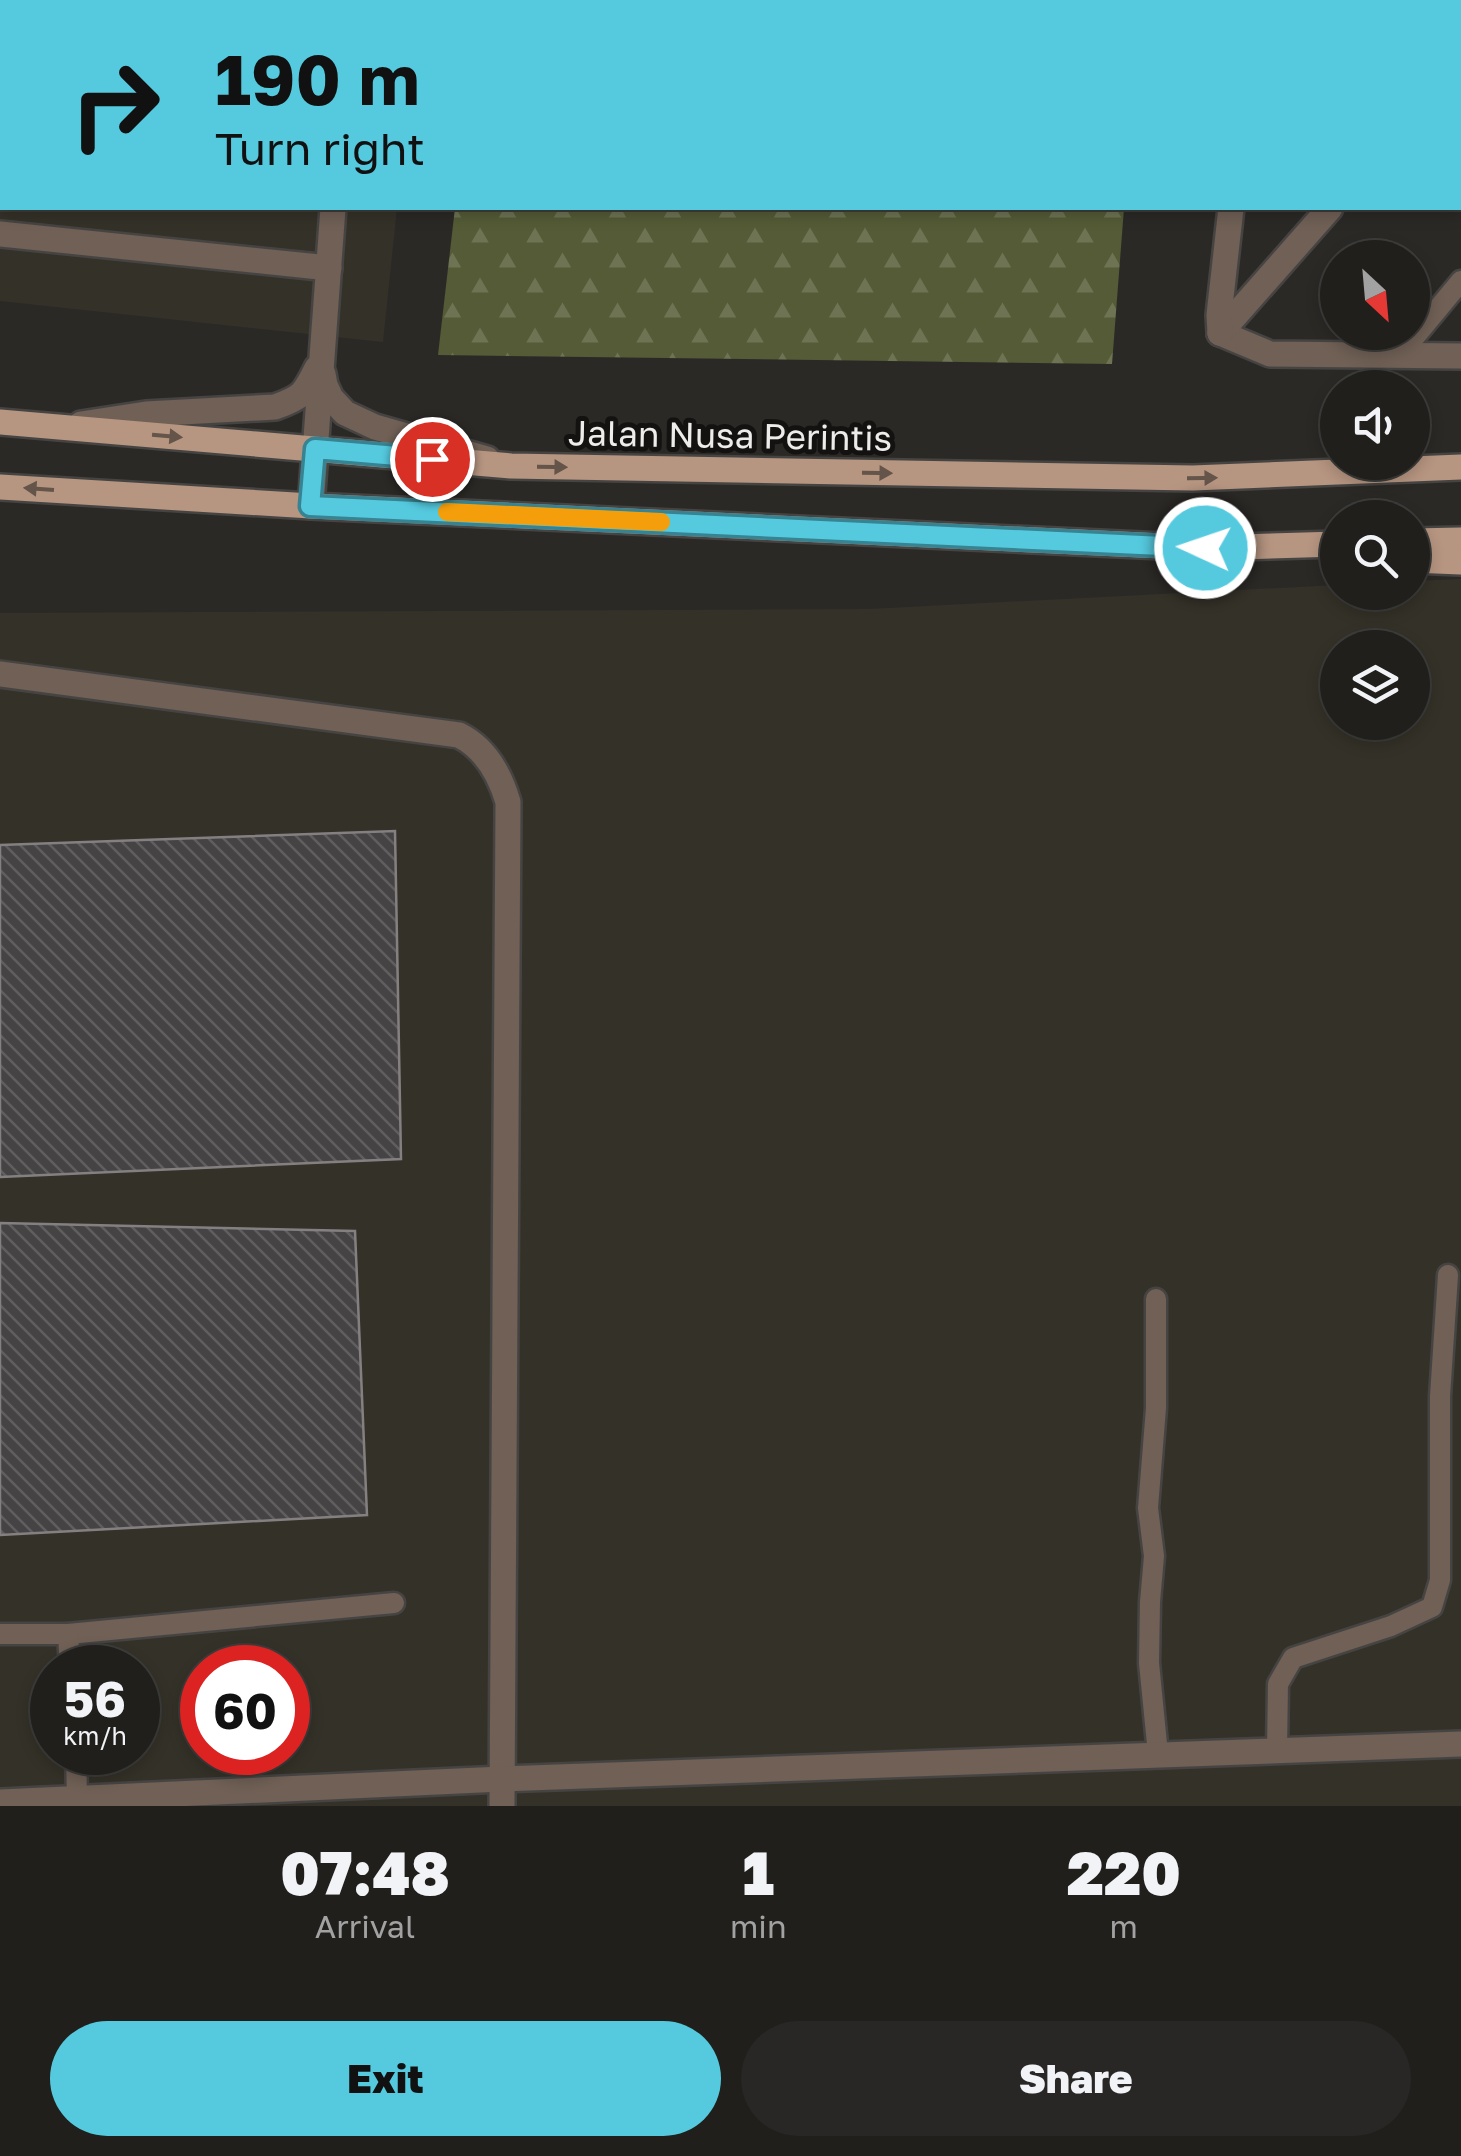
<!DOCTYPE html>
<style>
body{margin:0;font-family:"Golos Text",sans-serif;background:#282725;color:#f1f3f6;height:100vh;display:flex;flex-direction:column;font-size:38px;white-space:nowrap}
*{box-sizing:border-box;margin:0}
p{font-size:32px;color:#a2a2a3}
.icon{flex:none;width:55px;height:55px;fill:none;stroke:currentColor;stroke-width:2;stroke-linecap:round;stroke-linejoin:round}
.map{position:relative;height:1806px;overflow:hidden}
.drawer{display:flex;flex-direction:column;background:#201f1c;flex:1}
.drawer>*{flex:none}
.banner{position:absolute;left:0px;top:0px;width:1462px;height:210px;box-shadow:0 5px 15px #0003,0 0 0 2px #3d3d3b;background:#55cadf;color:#111;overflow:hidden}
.needle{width:65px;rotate:154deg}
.fabs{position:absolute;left:1320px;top:240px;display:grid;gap:20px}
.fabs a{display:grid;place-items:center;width:110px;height:110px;border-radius:50%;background:#201f1c;box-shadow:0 5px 15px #0003,0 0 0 2px #3d3d3b;font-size:50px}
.speed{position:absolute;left:30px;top:1645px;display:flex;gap:20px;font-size:50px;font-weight:700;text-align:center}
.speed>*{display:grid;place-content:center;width:130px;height:130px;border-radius:50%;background:#201f1c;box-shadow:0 5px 15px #0003,0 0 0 2px #3d3d3b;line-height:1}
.speed small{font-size:25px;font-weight:400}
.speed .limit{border:15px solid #d22;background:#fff;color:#111}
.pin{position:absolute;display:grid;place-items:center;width:85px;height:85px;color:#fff;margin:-42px;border:5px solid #fff;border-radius:50%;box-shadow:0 2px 10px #0007}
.me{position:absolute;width:110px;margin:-55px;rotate:273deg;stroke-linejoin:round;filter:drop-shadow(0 0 8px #0008)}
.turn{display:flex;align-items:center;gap:35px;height:210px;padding:0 50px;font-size:45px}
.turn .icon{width:130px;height:130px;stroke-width:2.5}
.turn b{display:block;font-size:70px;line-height:85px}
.eta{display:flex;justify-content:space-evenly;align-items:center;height:170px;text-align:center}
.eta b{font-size:60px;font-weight:800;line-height:70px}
.button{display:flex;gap:20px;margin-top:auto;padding:20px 50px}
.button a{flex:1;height:115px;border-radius:60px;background:#55cadf;color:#111;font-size:40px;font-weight:800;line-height:115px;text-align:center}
.button a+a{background:#282725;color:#f1f3f6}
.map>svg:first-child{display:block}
.built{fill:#343128;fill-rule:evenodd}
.forest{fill:url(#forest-firs)}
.building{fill:url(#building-back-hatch);stroke:#848081;stroke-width:2.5}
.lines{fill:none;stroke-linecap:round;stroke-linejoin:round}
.service-casing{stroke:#464442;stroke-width:25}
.minor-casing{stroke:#464442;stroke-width:30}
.primary-casing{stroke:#464442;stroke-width:30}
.service{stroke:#706056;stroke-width:20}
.minor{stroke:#706056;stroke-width:25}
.primary{stroke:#b69581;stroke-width:25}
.oneway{fill:#645449}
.route-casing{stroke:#378391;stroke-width:25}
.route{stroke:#55cadf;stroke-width:18}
.slow{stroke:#f59e0b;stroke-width:18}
.labels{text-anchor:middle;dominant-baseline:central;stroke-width:10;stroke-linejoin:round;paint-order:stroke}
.street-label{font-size:35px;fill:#edeceb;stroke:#131211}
</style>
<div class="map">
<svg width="1461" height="1806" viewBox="0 0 1461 1806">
<defs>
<pattern id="forest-firs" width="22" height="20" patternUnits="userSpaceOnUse" patternTransform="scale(2.5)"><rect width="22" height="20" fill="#545b36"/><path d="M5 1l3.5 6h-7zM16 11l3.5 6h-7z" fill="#6d7353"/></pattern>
<pattern id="building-back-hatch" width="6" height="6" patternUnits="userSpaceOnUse" patternTransform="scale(2.5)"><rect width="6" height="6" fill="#464344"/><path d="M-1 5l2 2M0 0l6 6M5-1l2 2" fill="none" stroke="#615e5f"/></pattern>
</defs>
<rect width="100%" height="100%" fill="#2b2926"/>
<g class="built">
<path d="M0,0H417V2H2V208H397L383,342L0,301Z"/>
<path d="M1461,579V1806H0V613L869,609L1337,585L1338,592H1412L1413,581ZM1338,648H1412V722H1338ZM52,1668H138V1752H52ZM202,1668H288V1752H202Z"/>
</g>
<g class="forest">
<path d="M479,0H1140V2H478Z"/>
<path d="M455,208H1124L1112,364L438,355Z"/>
</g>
<g class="building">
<path d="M395,831L401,1159L0,1177V845Z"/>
<path d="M0,1223L355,1231L367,1515L0,1535Z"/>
</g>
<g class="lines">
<g class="service-casing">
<g id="service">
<path d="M1301,2L1303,0"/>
<path d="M0,61H2"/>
<path d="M1398,357L1461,281"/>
<path d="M1156,1299V1408L1148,1508L1154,1556L1150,1602L1149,1663L1158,1754"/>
<path d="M0,1634H68L394,1603"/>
<path d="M68,1634L70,1668"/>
<path d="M1277,1750L1278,1684L1293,1658L1391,1626L1432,1607L1440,1580V1396L1448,1275"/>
<path d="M76,1752L77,1798"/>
</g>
</g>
<g class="minor-casing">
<g id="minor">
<path d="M348,2L349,0"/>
<path d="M1257,2V0"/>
<path d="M1460,60L1461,59"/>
<path d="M0,234L329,268"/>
<path d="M1220,333L1270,354L1461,356"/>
<path d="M1220,333L1330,208"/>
<path d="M1220,333L1219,315L1231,208"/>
<path d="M323,374L325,385L331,398L345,413L375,427L487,459"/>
<path d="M81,424L146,414L275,407C303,397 304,394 317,368"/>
<path d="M311,506L333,208"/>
<path d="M0,674L459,735C485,748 500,775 508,802L502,1806"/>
<path d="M0,1802L502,1779L1461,1744"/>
</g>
</g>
<g class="primary-casing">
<g id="primary">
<path d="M0,422L511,466L1193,478L1461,467"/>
<path d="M0,487L311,506L1205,548L1338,544"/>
<path d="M1412,541L1461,540"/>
<path d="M1412,560L1461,562"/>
</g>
</g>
<use href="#service" class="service"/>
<use href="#minor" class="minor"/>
<use href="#primary" class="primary"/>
</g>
<defs><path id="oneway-solid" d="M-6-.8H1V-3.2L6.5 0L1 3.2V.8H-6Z" transform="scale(2.5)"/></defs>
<g class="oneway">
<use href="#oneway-solid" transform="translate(167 436) rotate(5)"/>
<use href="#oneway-solid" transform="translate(552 467) rotate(1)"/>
<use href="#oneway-solid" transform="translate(877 473) rotate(1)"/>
<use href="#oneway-solid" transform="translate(1202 478) rotate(-1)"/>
<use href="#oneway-solid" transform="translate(39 489) rotate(-176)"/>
</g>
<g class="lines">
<g class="route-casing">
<path id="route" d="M432,459L315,449L310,506L1205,548"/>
</g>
<use href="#route" class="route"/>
<path class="slow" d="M447,512L661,522"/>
</g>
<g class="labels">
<g class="street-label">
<text transform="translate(730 435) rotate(1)">Jalan Nusa Perintis</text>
</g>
</g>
</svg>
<div class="fabs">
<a><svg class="needle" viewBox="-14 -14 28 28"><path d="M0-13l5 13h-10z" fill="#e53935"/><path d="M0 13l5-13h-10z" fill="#a2a2a3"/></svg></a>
<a><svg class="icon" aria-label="sound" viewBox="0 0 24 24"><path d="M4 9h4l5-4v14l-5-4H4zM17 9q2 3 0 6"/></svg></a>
<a><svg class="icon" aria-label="search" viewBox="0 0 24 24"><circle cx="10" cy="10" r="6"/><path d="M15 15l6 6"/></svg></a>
<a><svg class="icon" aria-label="layers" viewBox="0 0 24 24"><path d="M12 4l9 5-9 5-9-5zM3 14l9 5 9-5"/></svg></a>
</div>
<div class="speed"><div>56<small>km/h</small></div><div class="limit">60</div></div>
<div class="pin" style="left:432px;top:459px;background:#d93025"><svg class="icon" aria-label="arrive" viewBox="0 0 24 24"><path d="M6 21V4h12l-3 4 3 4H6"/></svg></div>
<svg class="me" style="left:1205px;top:548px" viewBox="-20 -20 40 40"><circle r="17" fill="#55cadf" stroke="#fff" stroke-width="3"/><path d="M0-11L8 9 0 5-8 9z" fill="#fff"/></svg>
<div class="banner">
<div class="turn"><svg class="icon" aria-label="right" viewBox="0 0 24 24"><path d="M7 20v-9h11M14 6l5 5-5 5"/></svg><div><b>190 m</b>Turn right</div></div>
</div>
</div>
<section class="drawer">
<div class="eta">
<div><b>07:48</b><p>Arrival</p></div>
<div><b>1</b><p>min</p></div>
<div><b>220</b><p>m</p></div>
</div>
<div class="button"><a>Exit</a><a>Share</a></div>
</section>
